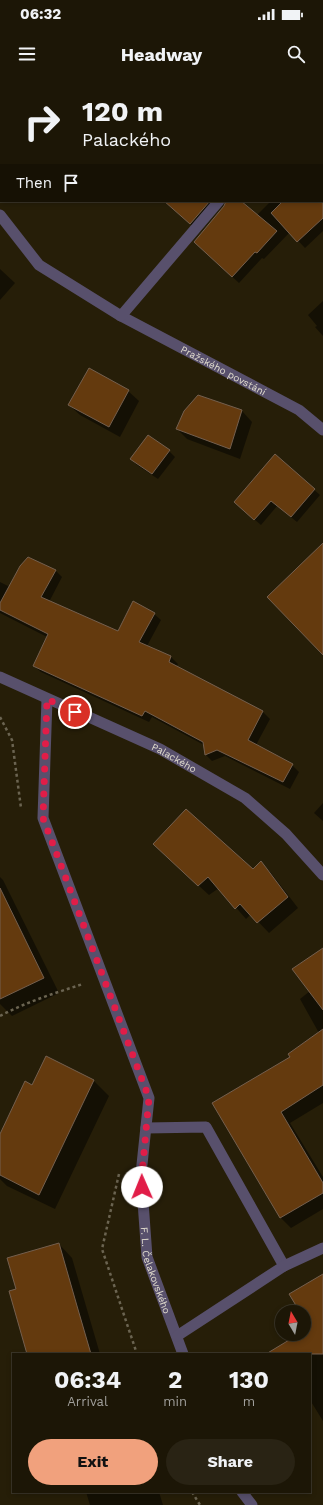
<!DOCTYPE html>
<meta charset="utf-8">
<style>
body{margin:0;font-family:"Work Sans",sans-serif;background:#292314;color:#f1f3f6;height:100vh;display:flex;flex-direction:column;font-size:15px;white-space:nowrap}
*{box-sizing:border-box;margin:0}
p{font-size:13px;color:#a09f9b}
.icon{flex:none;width:22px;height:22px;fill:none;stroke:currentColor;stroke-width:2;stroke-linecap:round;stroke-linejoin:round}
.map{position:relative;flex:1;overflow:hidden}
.panel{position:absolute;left:12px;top:1273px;width:299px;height:140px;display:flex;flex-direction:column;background:#1c1606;border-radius:0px;box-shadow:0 2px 6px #0003,0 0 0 1px #3a3528}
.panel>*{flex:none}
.top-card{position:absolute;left:0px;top:0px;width:323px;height:122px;box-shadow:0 2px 6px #0003,0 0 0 1px #3a3528;background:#1c1606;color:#f1f3f6;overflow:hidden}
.needle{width:26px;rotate:350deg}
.tools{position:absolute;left:275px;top:1225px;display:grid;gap:8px}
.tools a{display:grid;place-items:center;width:36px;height:36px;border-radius:50%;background:#1c1606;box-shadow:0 2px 6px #0003,0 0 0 1px #3a3528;font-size:20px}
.pin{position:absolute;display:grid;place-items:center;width:34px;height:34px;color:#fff;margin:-17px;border:2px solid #fff;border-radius:50%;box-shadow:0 1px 4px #0007}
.me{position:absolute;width:44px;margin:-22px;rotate:359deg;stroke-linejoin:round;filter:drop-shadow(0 0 3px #0008)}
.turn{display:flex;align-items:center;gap:14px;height:84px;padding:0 16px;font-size:18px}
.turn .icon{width:52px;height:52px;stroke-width:2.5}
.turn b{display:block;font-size:28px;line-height:34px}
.then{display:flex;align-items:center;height:38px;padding:0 16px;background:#0003;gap:8px;font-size:15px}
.eta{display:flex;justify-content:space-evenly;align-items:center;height:68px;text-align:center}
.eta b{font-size:24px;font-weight:700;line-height:28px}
.button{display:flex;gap:8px;margin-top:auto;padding:8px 16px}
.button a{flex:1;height:46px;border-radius:24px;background:#f1a17d;color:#111;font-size:16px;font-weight:700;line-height:46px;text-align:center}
.button a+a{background:#292314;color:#f1f3f6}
.status{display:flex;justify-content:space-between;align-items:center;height:28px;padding:0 20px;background:#1c1606;direction:ltr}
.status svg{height:11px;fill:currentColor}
header{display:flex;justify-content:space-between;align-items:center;height:52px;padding:0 16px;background:#1c1606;font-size:18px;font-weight:700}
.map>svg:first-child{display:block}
.shadow{fill:#0007}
.building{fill:#643a0e;stroke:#745f4e}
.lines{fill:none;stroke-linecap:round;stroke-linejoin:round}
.path{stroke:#6b6451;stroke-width:2.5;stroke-dasharray:3 3;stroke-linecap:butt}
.minor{stroke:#58506c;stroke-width:11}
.tertiary{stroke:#58506c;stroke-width:11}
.route{stroke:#e11d48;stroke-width:7;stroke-dasharray:0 12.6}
.labels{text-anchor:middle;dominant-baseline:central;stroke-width:3;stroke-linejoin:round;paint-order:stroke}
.street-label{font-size:10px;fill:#e1dcce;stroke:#261e08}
</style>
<div class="status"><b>06:32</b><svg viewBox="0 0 49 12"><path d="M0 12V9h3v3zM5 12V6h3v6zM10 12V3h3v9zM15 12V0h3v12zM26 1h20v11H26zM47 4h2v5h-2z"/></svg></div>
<header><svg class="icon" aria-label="menu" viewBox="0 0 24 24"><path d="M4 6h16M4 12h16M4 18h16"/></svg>Headway<svg class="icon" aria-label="search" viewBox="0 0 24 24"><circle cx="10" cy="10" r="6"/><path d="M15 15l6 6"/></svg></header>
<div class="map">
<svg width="323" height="1425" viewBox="0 0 323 1425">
<rect width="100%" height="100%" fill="#261e08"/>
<g class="shadow">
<path d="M47,0H101L98,1Z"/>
<path d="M237,0H287L286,1Z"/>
<path d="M322,95L323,151L305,168L290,152L264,179L262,178L239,203L202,169L225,126L226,121H240L257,135L271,121H322Z"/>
<path d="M164,121H226L221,123L197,150Z"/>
<path d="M0,189L15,203L0,220Z"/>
<path d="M323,221V256L315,247L317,246L308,235Z"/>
<path d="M128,311L139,321L120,357L80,335L69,325Z"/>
<path d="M199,316L242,331L252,342L240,379L187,359L177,349Z"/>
<path d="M169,371L175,377L158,399L137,385L131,379Z"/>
<path d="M275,376L320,415L297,442L277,426L261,445L241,428Z"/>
<path d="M55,490L62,497L49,522L118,552L154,534L161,540L147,566L171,577L178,584L176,587L263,632L270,639L256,665L292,685L299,692L290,709L225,676L212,681L206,675L204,665L152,637L149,642L41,592L34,586L47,557L0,533V502L10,507Z"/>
<path d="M323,723V741L314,733Z"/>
<path d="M165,775L253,790L261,783L271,793L298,828L269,853L251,834L246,839L219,808L209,815Z"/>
<path d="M0,797L3,800L59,913L12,936L0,924Z"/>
<path d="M323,869V1023L290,1043L323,1097V1129L291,1148L281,1138L213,1024L292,977L319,953L300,919L310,911Z"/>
<path d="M46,978L94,1001L109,1016L55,1129L7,1106L0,1099V1056L33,1006Z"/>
<path d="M59,1164L72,1178L100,1274H29L17,1210Z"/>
<path d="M323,1196V1341L310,1320V1274H282L301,1254H304V1252L311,1248L304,1236V1232H301Z"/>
<path d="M86,1412H159L163,1425H90Z"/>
</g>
<g class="building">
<path d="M164,121H210L190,144Z"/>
<path d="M226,121H241L277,151L257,173L255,172L232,197L194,162L224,126Z"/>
<path d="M283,121H323V138L297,162L271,133Z"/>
<path d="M89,288L129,310L109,347L68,325Z"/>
<path d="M198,315L242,330L230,369L176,349L184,331Z"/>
<path d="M148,355L170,370L152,394L130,379Z"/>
<path d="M275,374L315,409L291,437L271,421L254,440L234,422Z"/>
<path d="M323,463V575L267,517Z"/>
<path d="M28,477L56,490L41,517L118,551L133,521L155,533L139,562L171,576L169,582L263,631L248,660L293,684L283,702L217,670L205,675L203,662L145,631L142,636L33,586L48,554L0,530V523L20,486Z"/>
<path d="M186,729L253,789L261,781L288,817L257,843L240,824L235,829L208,797L198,806L153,764Z"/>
<path d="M0,808L44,898L0,919Z"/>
<path d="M323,868V930L292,889Z"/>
<path d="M323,949V1005L281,1032L323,1103V1113L280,1138L212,1023L290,977L288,974Z"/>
<path d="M46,976L94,1000L39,1115L0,1095V1054L25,1001L32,1005Z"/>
<path d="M59,1163L77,1226L91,1274H27L9,1211L16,1209L7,1178Z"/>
<path d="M323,1194V1274H266L299,1254H304V1251L310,1248L304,1238V1232H300L289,1214Z"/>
</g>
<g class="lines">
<g class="path">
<path d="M0,637L12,660L21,728"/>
<path d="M0,936C26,922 55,913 83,904"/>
<path d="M119,1094L102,1169L137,1274"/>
<path d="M192,1412L200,1425"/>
</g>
<g class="minor">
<path d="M322,2L323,1"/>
<path id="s1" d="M0,135L39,185L121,236L299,330L323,350"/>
<path d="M121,236L219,121"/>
<path id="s2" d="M47,619L43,738L149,1018L141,1094L147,1177L183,1274"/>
<path d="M146,1048L206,1047L284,1186L177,1256"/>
<path d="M284,1186L323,1168"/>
<path d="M242,1412L252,1425"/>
</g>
<path class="tertiary" id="s3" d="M0,597L160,669L245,718L286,754L323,795"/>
</g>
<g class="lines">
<path class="route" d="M75,632L47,619L43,738L149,1018L142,1094V1107"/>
</g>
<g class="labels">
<g class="street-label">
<text stroke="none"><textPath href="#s1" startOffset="276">Pražského povstání</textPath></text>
<text stroke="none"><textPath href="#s3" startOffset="192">Palackého</textPath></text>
<text stroke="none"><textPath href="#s2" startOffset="593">F. L. Čelakovského</textPath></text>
</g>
</g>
</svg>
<div class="tools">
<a><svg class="needle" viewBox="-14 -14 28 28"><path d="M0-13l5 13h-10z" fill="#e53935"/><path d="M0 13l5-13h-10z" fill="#a09f9b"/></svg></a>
</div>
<div class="pin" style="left:75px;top:632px;background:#d93025"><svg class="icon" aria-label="arrive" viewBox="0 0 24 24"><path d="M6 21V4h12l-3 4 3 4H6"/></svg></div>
<svg class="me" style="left:142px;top:1107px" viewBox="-20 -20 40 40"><circle r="19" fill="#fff"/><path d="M0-13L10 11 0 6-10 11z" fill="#e11d48"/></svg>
<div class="top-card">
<div class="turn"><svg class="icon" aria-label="right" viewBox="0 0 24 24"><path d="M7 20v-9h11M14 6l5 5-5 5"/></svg><div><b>120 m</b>Palackého</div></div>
<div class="then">Then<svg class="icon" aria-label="arrive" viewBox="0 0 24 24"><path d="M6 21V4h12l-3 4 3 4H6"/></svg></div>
</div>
<section class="panel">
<div class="eta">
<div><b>06:34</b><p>Arrival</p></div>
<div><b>2</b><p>min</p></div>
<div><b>130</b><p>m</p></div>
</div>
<div class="button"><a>Exit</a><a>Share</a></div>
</section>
</div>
